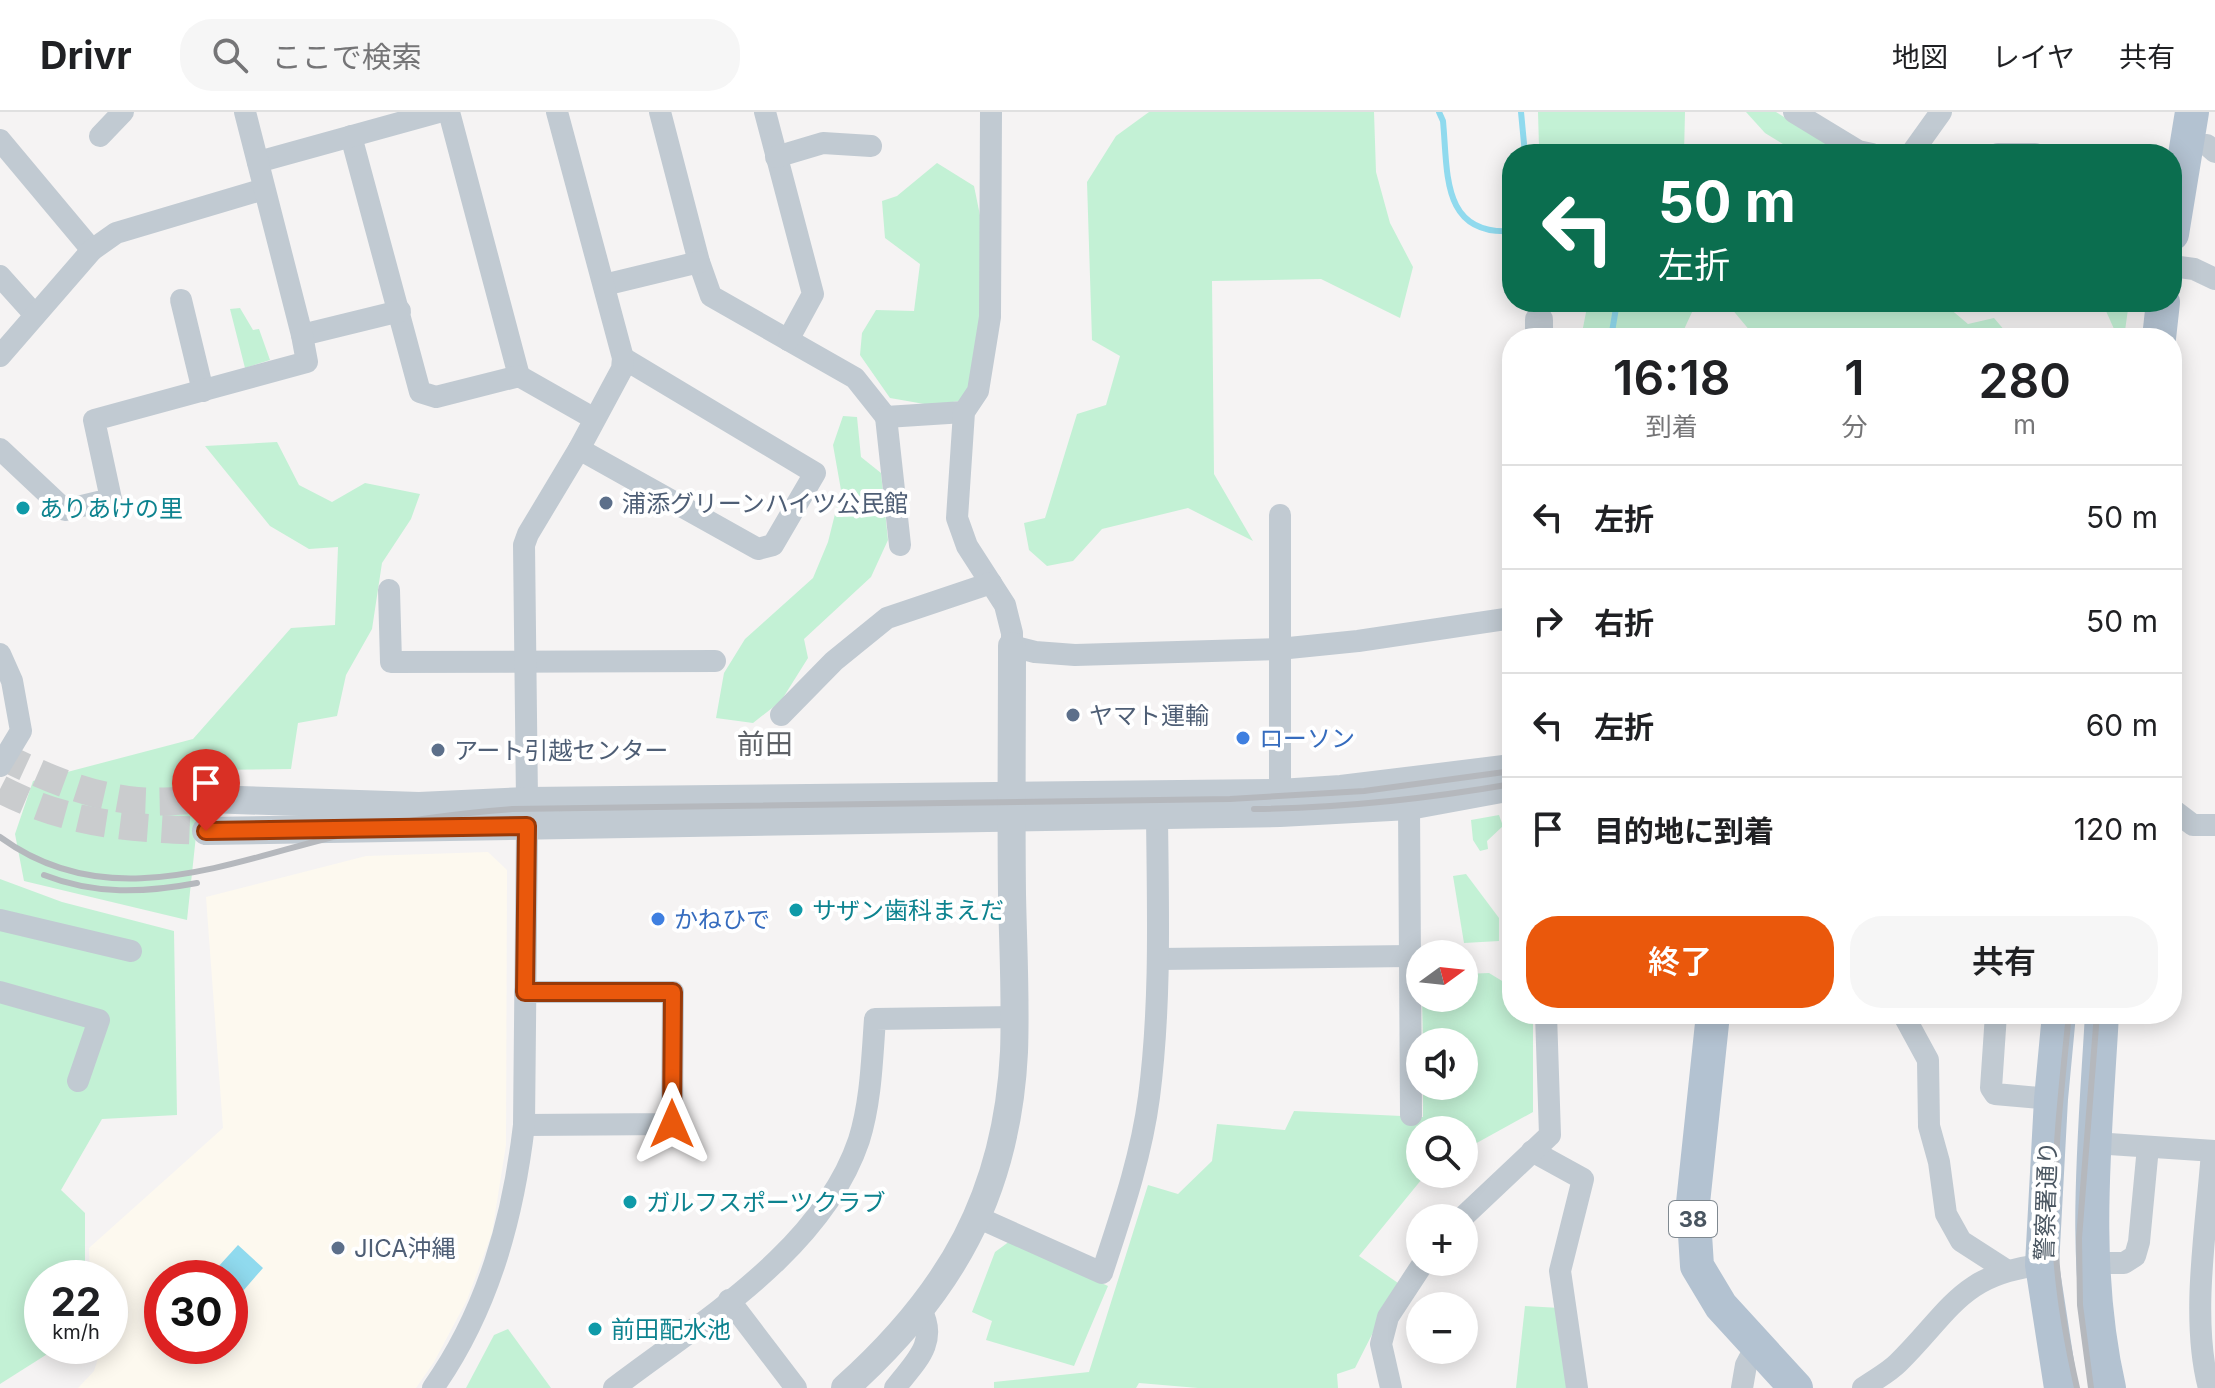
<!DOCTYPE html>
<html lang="ja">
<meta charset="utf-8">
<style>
body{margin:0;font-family:Inter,"Noto Sans JP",sans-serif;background:#f6f6f6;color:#202124;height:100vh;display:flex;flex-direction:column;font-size:30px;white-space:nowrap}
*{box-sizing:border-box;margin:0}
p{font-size:26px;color:#757577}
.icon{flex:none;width:44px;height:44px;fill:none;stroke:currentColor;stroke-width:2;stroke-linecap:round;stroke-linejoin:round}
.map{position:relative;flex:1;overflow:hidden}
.side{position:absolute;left:1502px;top:216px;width:680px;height:696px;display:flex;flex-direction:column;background:#fff;border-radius:32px;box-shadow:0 4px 20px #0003}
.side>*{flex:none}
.guide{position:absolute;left:1502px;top:32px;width:680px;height:168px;border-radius:32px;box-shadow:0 4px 20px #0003;background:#0b6e4f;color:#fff;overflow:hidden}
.needle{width:52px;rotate:75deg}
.controls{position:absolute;left:1406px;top:828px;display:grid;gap:16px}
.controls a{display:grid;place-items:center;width:72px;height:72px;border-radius:50%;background:#fff;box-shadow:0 4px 20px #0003;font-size:40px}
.speed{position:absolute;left:24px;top:1148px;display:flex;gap:16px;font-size:40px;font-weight:700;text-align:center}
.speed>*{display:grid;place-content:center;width:104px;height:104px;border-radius:50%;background:#fff;box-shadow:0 4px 20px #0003;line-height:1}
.speed small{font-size:20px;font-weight:400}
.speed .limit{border:12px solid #d22;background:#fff;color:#111}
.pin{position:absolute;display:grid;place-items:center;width:68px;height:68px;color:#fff;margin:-82px -34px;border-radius:50% 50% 50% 0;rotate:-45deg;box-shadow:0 0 8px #0007}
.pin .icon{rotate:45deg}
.me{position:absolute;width:88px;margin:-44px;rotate:0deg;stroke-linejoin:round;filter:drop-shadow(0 0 6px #0008)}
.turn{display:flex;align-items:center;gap:28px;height:168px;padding:0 24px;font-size:36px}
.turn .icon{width:104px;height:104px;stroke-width:2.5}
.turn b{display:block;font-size:56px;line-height:68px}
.eta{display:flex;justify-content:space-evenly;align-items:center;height:136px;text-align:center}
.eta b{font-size:48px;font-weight:600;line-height:56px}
.button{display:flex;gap:16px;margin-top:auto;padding:16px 24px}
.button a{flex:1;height:92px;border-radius:32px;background:#ea580c;color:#fff;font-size:32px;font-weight:600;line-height:92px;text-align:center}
.button a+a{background:#f6f6f6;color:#202124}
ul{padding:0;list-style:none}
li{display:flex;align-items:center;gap:24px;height:104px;padding:0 24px;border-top:2px solid #e0e0e0}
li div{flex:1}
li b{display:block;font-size:30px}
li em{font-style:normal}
header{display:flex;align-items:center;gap:48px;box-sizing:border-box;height:112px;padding:0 40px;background:#fff;border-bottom:2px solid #e0e0e0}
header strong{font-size:38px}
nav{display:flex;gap:44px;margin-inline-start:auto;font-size:28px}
.search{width:560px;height:72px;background:#f6f6f6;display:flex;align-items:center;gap:20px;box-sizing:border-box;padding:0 28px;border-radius:32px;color:#757577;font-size:30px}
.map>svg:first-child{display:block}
.commercial{fill:#fdf9ef;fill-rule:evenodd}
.green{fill:#c3f1d5}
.water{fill:#90daee}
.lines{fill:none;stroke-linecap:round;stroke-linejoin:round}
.stream{stroke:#90daee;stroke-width:6}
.tertiary-tunnel{stroke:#caccce;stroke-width:28;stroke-dasharray:28 14;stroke-linecap:butt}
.minor{stroke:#c1cad2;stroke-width:22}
.tertiary{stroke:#c1cad2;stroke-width:28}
.primary{stroke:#b3c2d1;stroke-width:34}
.rail{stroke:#b5b8bd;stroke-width:6}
.route-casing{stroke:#983908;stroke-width:20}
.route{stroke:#ea580c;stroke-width:14}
.service-dot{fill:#5c6f8a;stroke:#fff;stroke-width:3}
.culture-dot{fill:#0f9aa8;stroke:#fff;stroke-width:3}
.shop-dot{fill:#3f7fe0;stroke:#fff;stroke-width:3}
.labels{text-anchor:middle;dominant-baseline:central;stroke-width:8;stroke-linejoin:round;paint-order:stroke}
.shield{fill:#fff;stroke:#808990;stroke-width:2}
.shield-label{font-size:22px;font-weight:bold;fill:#4a5661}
.service-label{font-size:24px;fill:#4e5e75;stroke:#fff;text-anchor:start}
.culture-label{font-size:24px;fill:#0d838f;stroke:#fff;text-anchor:start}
.shop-label{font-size:24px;fill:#366cbe;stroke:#fff;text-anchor:start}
.street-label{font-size:24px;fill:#4a5661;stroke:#fff}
.quarter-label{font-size:28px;fill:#5f6368;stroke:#fff}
</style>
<header>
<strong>Drivr</strong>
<div class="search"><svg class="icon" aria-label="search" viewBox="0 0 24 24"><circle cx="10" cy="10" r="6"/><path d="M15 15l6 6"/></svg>ここで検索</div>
<nav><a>地図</a><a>レイヤ</a><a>共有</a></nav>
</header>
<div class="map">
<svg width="2215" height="1276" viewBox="0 0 2215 1276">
<rect width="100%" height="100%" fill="#f5f3f3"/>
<path class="commercial" d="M488,740L507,758L506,1033L492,1121L467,1188L434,1250L416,1276H78L94,1259L102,1234H110V1223L129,1200L110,1190V1166H90L89,1136L223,1016L206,785L366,744ZM162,1166H230V1234H162Z"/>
<g class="green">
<path d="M1149,0H1374L1376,60L1390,111L1413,155L1400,206L1321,167L1212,169L1214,362L1253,429L1188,396L1102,417L1073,449L1047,454L1029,438L1024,411L1045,406L1077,302L1106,293L1120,244L1092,228L1087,70L1116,24Z"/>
<path d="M1538,0H1685L1684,42H1542L1539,35Z"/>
<path d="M1746,0H1776L1843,42H1799L1765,21Z"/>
<path d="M937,51L974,74L983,118L981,198L973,268L960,289L930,293L890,286L860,243L862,221L876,198L914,199L920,152L885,126L882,89L897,84Z"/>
<path d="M1588,190H1719L1693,198L1680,226H1581Z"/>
<path d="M1726,190H1942L1968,212L1994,206L2011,226H1756Z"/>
<path d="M2106,190H2129L2124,226H2118L2106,199Z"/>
<path d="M240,196L253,218L259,217L270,248L245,256L230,197Z"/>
<path d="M843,304L857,305L861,345L881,361L888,428L871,465L804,527L808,546L781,589L753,611L716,606L724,561L745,527L813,466L828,430L841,378L833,333Z"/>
<path d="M277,330L299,373L332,390L365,371L420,382L411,407L382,451L372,517L346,563L337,604L298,611L291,657L203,658L187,808L24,769L15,722L33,669L193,627L291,516L335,513L338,435L309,437L270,414L205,334Z"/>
<path d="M1499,703L1503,714L1487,729L1488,737L1480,739L1473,728L1471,708Z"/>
<path d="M1466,762L1499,806V829L1464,831L1453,764Z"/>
<path d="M0,767L62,790L174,819L177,1003L102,1007L61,1078L85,1101V1166H42V1234H60L0,1272Z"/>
<path d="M1489,861L1512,875V902H1533V1000L1464,1038V1018H1420V1062H1426L1359,1144L1398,1171L1355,1256L1337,1262L1338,1276H1198L1139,1271L1136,1276H994V1270L1089,1260L1148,1073L1178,1082L1212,1049L1217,1012L1285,1018L1294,999L1423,1005V974H1464V930H1423L1422,886H1464V862Z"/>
<path d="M1010,1129L1108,1174L1074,1254L986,1228L992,1209L972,1200L995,1140Z"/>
<path d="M1525,1194L1560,1196L1571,1276H1516Z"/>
<path d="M508,1217L551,1276H466L494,1223Z"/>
</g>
<path class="water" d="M238,1133L263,1156L230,1194V1166H208Z"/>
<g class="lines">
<g class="stream">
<path d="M1439,0L1443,9C1448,61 1441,124 1512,119"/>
<path d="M1521,0L1525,42"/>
<path d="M1611,226L1617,190"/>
</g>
<g class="tertiary-tunnel">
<path d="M0,643C44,665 88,684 137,689C160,691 184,688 207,687"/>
<path d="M0,677C70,713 129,716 206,719"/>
</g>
<g class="minor">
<path d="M449,0L519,264"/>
<path d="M660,0L699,150L711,184L855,266L886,305L964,300"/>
<path d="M765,0L813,182L788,228"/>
<path d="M991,0L990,205L978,279L964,300L957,406L967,434L1005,493L1012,521V534L1035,540L1075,543L1279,537L1358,529L1512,506"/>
<path d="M1794,0L1858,39L1872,42"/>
<path d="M100,24L123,0"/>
<path d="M351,24L420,280L436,285L519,264L593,306"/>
<path d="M0,28L92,138"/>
<path d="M2207,33L2215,40"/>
<path d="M1911,42L1941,0"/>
<path d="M1998,42H2035"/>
<path d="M776,45L823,31L871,34"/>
<path d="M258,50L439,0"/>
<path d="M2172,154L2194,157L2215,167"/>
<path d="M0,164L35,203"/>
<path d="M604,173L699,150"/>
<path d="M181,188L203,279"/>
<path d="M302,223L400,199"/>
<path d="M0,244L92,138L116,121L264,77"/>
<path d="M886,305L900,433"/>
<path d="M0,337L65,398L111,387L94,308L307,250L302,223L245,0"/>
<path d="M579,337L758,437L773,433L815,361L623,246"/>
<path d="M389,478L391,550L715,549"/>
<path d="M0,542L12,569L21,619L0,654"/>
<path d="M781,603L834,549L887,506L991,471"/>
<path d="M1280,681V403"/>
<path d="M527,689L524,433L528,422L579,337L622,257L623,246L557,0"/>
<path d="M1409,694L1411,1003"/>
<path d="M2172,697L2193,713H2215"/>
<path d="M0,808L131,839"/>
<path d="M1158,847L1409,844"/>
<path d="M0,880L99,908L78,969"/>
<path d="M1903,902L1928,948L1929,1014L1939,1050L1946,1102L1961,1129L2006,1158"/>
<path d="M1996,902L1991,976L1995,982L2051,987"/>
<path d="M524,1013L672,1012L673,880H525"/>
<path d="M2094,1031L2215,1039"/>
<path d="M1532,1039L1583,1067L1560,1159L1577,1276"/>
<path d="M977,1105L1102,1161C1121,1103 1141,1046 1149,985C1161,892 1158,798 1157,705"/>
<path d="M1462,1106L1550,1023L1546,902"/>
<path d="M2091,1151H2124L2135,1144L2139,1130L2148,1035"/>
<path d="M729,1188L796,1276"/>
<path d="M433,1276C488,1198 513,1107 524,1013L527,714"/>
<path d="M614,1276C702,1209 822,1138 859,1028C871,990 872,947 875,907L1015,905"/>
<path d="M895,1276C914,1251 939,1231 921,1198"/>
<path d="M1391,1276L1381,1232L1388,1205L1424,1150"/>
<path d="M1742,1276L1746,1253L1756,1234"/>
<path d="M1863,1276C1874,1268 1888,1261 1898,1251C1950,1200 1961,1161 2042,1153"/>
<path d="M2209,1276C2190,1205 2207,1113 2212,1039"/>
</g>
<g class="tertiary">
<path d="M1539,208V226"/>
<path d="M207,687L419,694L527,689L1280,681L1341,677L1512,656"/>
<path d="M206,719L1280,701L1409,694L1512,675"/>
<path d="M845,1276C950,1182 1007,1083 1014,940C1016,887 1013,835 1012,782C1011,699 1012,616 1012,534"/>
</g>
<g class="primary">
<path d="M2172,122L2192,0"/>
<path d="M2159,226L2163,190"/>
<path d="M1713,902L1693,1091L1697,1154L1721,1194L1796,1276"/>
<path d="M2059,902L2051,987L2042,1153L2061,1276"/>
<path d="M2102,902C2095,1027 2081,1153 2109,1276"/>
</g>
<g class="rail">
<path d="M1254,697C1341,696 1426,687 1512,672"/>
<path d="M0,725C114,809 241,744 362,718C411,707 461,701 512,697L1230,687L1364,679L1512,659"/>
<path d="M44,763C95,783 144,781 197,771"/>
<path d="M2069,902C2061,981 2051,1062 2056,1142C2059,1187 2067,1232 2077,1276"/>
<path d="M2091,1276L2080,1193L2079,1126L2097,902"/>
</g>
</g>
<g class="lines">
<g class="route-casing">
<path id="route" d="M206,719L527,714L525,880H673L672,1012"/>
</g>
<use href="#route" class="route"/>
</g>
<g class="service-dot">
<circle cx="606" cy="391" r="8"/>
<circle cx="1073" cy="603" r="8"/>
<circle cx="438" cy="638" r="8"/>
<circle cx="338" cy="1136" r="8"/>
</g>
<g class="culture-dot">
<circle cx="23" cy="396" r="8"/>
<circle cx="796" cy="798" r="8"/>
<circle cx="630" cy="1090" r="8"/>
<circle cx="595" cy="1217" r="8"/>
</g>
<g class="shop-dot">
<circle cx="1243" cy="626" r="8"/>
<circle cx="658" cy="807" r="8"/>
</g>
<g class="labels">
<rect class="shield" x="1669" y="1089" width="48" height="36" rx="6"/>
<g class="shield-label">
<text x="1693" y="1107">38</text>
</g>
<g class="service-label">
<text x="622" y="391">浦添グリーンハイツ公民館</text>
<text x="1089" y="603">ヤマト運輸</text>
<text x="454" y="638">アート引越センター</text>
<text x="354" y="1136">JICA沖縄</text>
</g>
<g class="culture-label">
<text x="39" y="396">ありあけの里</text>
<text x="812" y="798">サザン歯科まえだ</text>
<text x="646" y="1090">ガルフスポーツクラブ</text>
<text x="611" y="1217">前田配水池</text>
</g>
<g class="shop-label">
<text x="1259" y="626">ローソン</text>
<text x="674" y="807">かねひで</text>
</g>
<g class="street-label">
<text transform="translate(2046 1089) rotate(-88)">警察署通り</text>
</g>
<g class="quarter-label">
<text x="765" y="632">前田</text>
</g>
</g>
</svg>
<div class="controls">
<a><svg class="needle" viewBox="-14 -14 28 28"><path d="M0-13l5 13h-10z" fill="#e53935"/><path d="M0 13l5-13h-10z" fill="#757577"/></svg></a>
<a><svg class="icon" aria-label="sound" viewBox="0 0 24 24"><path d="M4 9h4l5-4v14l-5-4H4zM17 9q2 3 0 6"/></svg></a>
<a><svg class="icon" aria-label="search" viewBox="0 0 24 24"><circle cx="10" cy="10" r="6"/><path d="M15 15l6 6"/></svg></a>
<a>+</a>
<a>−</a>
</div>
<div class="speed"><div>22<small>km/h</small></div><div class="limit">30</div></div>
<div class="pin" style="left:206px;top:719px;background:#d93025"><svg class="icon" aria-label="arrive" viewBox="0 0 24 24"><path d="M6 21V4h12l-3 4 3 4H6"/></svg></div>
<svg class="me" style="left:672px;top:1012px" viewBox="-20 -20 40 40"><path d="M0-17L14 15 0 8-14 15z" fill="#ea580c" stroke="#fff" stroke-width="4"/></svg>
<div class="guide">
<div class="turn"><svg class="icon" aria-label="left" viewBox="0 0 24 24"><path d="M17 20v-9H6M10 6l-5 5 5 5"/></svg><div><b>50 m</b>左折</div></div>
</div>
<section class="side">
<div class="eta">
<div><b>16:18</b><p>到着</p></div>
<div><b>1</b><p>分</p></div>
<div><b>280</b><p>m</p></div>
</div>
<ul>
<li><svg class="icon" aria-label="left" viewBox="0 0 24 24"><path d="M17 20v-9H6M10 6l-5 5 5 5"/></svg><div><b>左折</b></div><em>50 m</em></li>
<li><svg class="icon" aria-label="right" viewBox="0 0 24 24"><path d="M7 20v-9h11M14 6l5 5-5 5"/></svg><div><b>右折</b></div><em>50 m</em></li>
<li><svg class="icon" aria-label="left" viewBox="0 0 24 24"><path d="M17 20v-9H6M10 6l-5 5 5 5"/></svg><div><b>左折</b></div><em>60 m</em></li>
<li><svg class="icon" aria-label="arrive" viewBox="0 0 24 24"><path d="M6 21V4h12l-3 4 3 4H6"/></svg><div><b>目的地に到着</b></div><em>120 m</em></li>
</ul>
<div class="button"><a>終了</a><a>共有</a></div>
</section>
</div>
